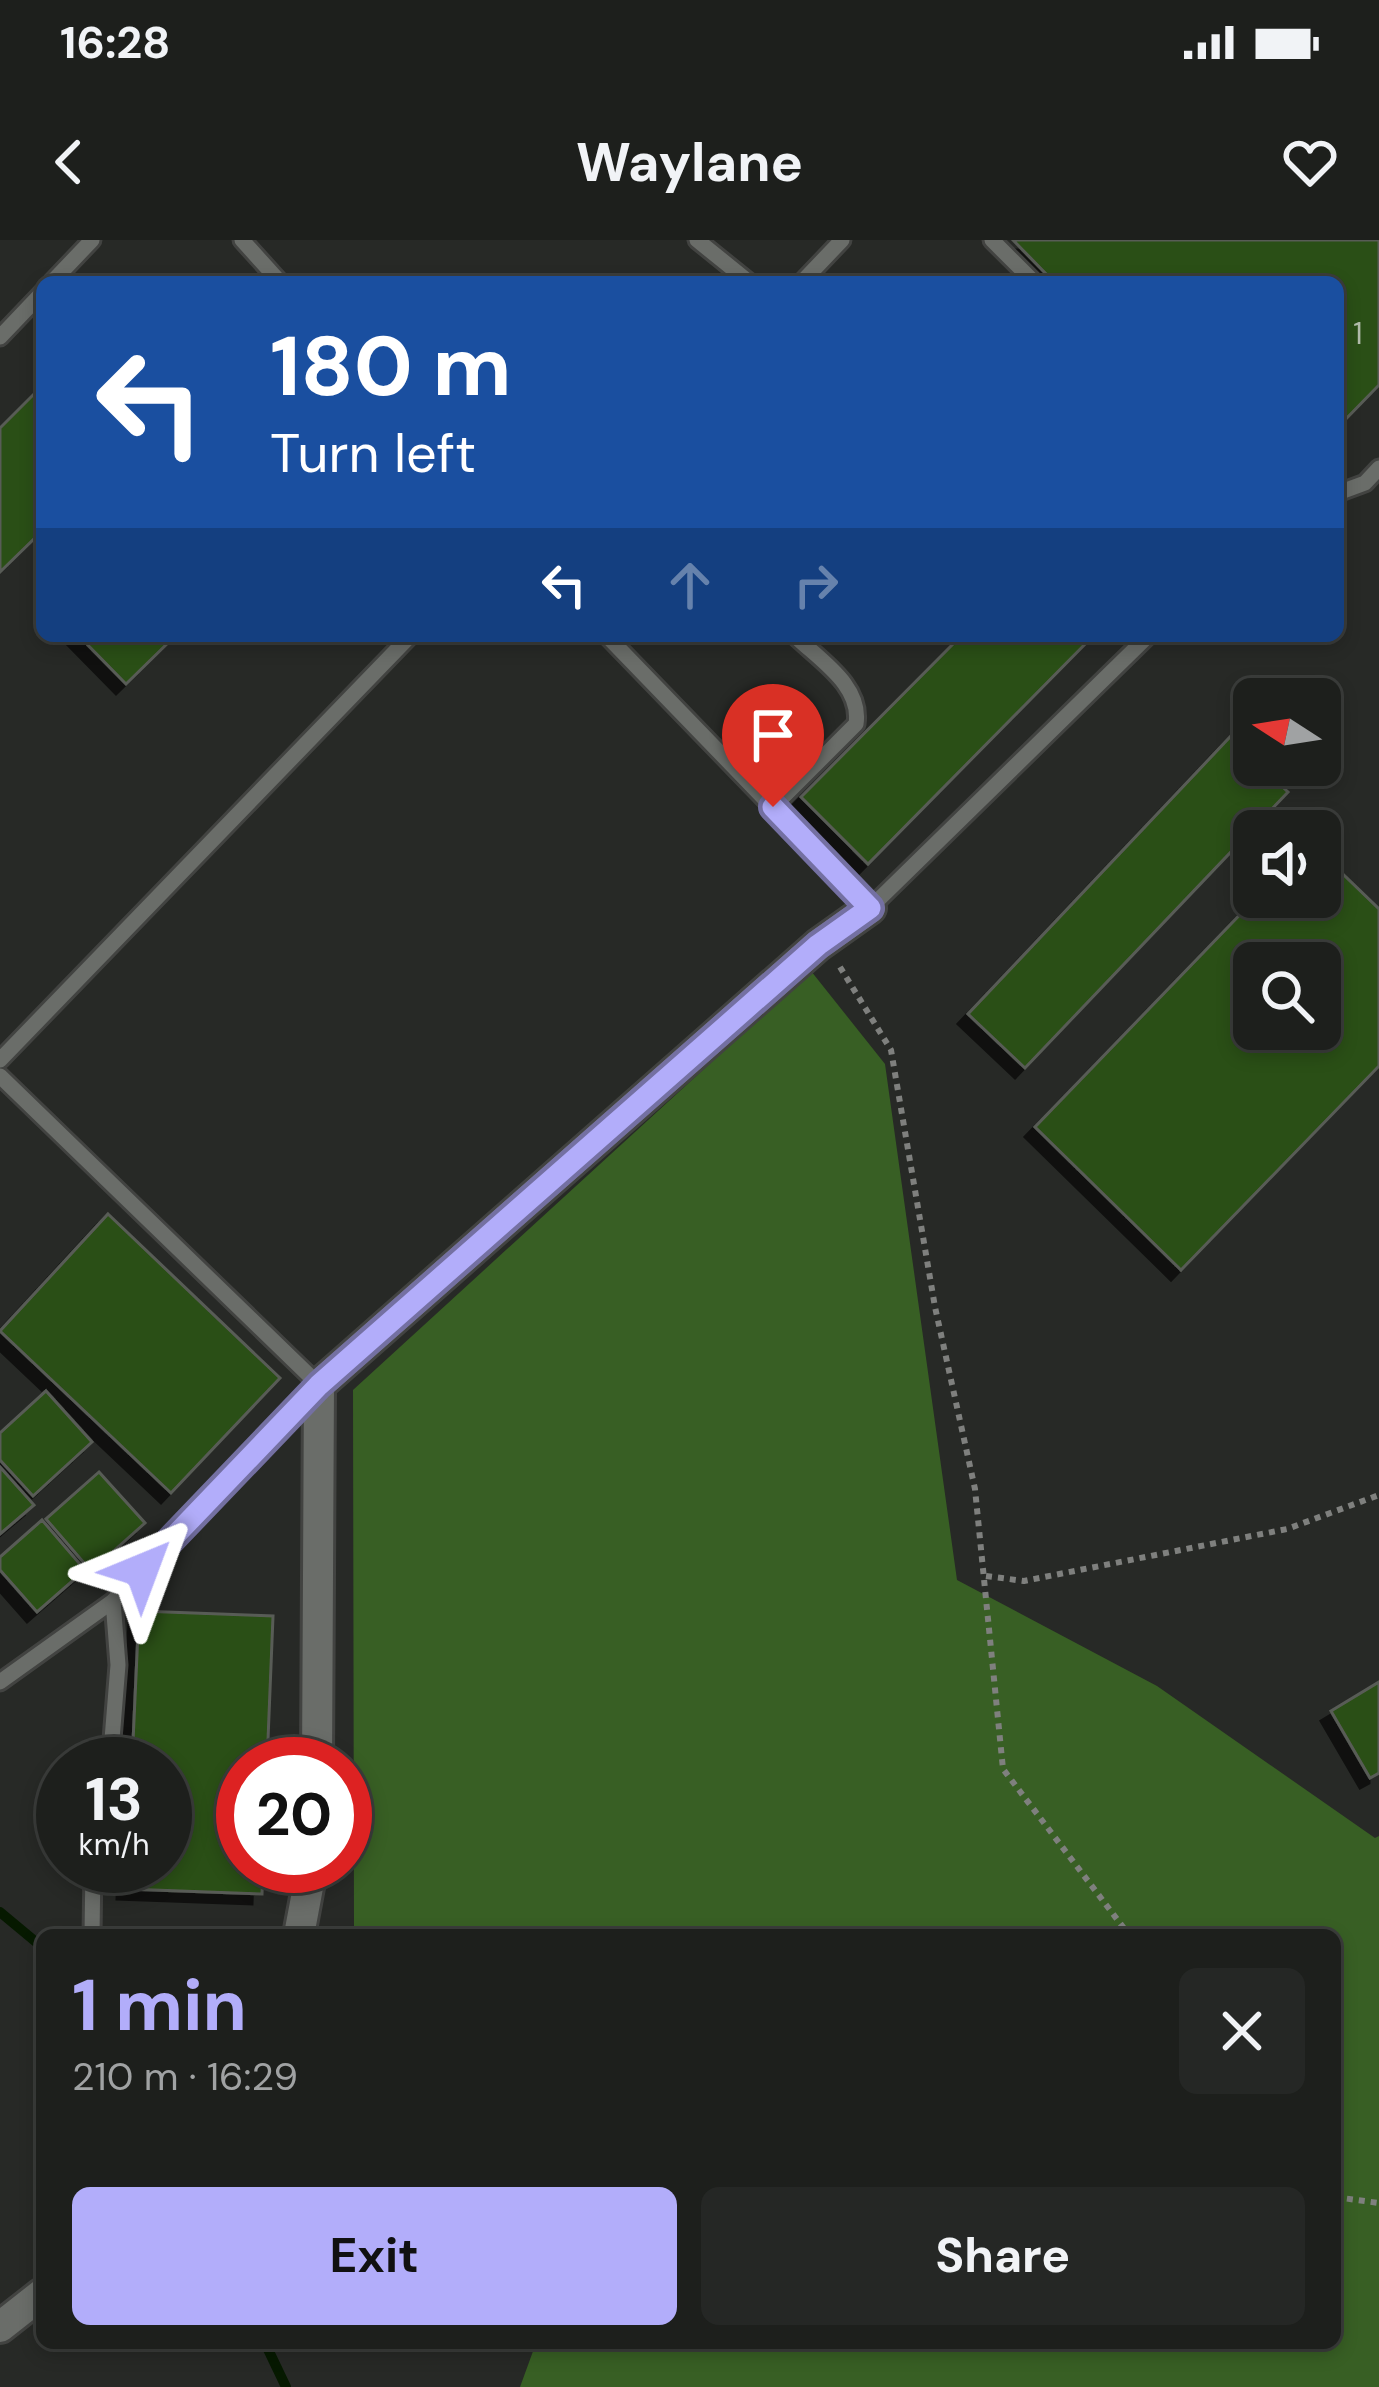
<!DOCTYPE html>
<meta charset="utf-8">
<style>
body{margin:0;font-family:"DM Sans",sans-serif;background:#252725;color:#f1f3f6;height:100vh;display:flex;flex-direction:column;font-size:45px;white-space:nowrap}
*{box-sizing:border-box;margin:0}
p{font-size:39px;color:#a0a2a3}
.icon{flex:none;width:66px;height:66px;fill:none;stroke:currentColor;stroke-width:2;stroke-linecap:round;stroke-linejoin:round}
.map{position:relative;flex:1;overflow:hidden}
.panel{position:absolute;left:36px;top:1689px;width:1305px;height:420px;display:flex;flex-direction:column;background:#1d1f1c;border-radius:18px;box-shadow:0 6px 18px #0003,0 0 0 3px #3b3d3b}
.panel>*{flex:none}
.guide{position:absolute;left:36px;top:36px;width:1308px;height:366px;border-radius:18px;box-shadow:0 6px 18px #0003,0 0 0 3px #3b3d3b;background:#1a4fa0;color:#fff;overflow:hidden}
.needle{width:78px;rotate:282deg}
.tools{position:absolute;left:1233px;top:438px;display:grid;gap:24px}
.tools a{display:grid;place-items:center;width:108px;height:108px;border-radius:18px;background:#1d1f1c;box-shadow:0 6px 18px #0003,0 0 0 3px #3b3d3b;font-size:60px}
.speed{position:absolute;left:36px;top:1497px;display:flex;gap:24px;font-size:60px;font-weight:700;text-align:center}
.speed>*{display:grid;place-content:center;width:156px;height:156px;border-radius:50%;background:#1d1f1c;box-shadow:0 6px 18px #0003,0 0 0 3px #3b3d3b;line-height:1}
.speed small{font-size:30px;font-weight:400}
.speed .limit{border:18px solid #d22;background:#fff;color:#111}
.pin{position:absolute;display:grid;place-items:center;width:102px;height:102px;color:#fff;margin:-123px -51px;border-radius:50% 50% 50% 0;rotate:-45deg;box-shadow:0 0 12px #0007}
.pin .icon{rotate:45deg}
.me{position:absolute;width:132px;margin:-66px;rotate:44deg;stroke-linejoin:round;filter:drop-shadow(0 0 9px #0008)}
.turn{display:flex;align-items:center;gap:42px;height:252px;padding:0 36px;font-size:54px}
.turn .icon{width:156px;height:156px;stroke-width:2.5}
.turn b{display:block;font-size:84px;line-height:102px}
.lanes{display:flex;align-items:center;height:114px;padding:0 36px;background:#0003;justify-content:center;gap:60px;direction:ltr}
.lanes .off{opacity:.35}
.round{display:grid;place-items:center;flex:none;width:126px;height:126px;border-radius:18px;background:#252725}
.overview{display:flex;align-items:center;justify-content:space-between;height:204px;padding:0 36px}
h1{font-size:72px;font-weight:700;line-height:90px;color:#b2adfa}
.cta{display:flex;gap:24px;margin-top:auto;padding:24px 36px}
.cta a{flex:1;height:138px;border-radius:18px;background:#b2adfa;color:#111;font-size:48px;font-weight:700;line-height:138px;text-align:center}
.cta a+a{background:#252725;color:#f1f3f6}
.status{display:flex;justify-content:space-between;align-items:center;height:84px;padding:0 60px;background:#1d1f1c;direction:ltr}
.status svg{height:33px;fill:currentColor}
header{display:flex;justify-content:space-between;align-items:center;height:156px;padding:0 36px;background:#1d1f1c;font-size:54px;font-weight:700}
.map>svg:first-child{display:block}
.forest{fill:#385f24}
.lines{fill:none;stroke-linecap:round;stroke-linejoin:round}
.stream{stroke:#061900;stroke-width:10}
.building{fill:#294f13;stroke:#595c57;stroke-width:3;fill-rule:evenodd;filter:url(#shadow)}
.lane-casing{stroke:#424341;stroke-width:21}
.street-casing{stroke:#424341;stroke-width:36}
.path{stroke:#7f807e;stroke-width:6;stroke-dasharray:6 6;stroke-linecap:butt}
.lane{stroke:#6a6d69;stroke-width:15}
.street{stroke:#6a6d69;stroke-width:30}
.route-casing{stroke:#7470a2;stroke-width:30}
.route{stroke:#b2adfa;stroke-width:21}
.labels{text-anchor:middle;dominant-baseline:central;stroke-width:12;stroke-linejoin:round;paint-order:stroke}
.number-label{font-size:30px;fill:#b2bcab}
</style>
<div class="status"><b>16:28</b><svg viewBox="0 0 49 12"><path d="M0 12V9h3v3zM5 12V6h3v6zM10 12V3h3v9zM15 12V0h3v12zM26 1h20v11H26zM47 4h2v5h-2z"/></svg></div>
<header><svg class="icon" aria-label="back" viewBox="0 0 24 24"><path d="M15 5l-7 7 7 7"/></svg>Waylane<svg class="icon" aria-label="heart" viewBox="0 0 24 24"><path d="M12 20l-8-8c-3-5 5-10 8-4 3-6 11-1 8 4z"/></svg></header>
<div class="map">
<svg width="1379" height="2147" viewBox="0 0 1379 2147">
<defs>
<filter id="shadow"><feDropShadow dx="-10" dy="10" stdDeviation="0" flood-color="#0009"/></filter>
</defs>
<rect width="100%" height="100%" fill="#272926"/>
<path class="forest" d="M811,731L885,824L957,1340L1157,1446L1375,1598L1379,1596V2147H520L536,2103H1335V1695H357L354,1690L353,1150Z"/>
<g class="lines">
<g class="stream">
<path d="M0,1672L42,1707"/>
<path d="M265,2103L286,2147"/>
</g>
</g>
<g class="building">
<path d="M1013,0H1379V145L1338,187V42H1054Z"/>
<path d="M42,146V291L0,332V188Z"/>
<path d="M79,396H175L126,444Z"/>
<path d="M961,396H1093L868,624L801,557Z"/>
<path d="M1230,497L1254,520V525H1259L1288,552L1025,828L968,774Z"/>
<path d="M1320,612L1379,669V826L1181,1030L1035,887L1257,657H1320ZM1254,723H1320V789H1254Z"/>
<path d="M108,974L280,1138L171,1253L0,1091Z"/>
<path d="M46,1151L92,1202L33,1256L0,1220V1193Z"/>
<path d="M0,1227L34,1265L0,1294Z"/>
<path d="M99,1232L145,1283L91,1331L46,1279Z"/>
<path d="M42,1280L85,1330L37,1372L0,1330V1317Z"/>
<path d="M139,1371L273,1376L267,1524H243V1626H263L262,1654L127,1649L128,1626H165V1524H132Z"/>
<path d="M1379,1442V1533L1370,1538L1331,1471Z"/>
</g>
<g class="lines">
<g class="lane-casing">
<g id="lane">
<path d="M242,0L280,42"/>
<path d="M697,0L749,42"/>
<path d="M992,0L1034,42"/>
<path d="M52,42L92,0"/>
<path d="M802,42L842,0"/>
<path d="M0,97L42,53"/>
<path d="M1338,253L1365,243L1379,228"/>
<path d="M607,396L870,668L1148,396"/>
<path d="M773,567L856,484C862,446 821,421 795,396"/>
<path d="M0,820L410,396"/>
<path d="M0,836L319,1145L113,1361L0,1442"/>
<path d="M110,1524L118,1425L113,1361"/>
<path d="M92,1695L93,1626"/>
</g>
</g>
<g class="street-casing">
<g id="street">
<path d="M317,1524L319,1145L818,705L870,668"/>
<path d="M299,1695L312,1626"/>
<path d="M0,2087L42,2054"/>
</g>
</g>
<g class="path">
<path d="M840,727L891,810L935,1067L975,1249L1003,1529L1129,1695"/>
<path d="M986,1336L1024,1341L1287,1289L1379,1255"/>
<path d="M1335,1957L1379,1963"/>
</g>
<use href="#lane" class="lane"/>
<use href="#street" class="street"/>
</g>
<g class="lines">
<g class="route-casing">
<path id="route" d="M142,1330L319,1145L818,705L870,668L773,567"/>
</g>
<use href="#route" class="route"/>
</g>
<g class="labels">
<g class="number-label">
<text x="1358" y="93">1</text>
</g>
</g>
</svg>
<div class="tools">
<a><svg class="needle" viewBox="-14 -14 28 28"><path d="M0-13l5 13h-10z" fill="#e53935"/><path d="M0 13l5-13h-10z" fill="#a0a2a3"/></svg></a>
<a><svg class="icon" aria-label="sound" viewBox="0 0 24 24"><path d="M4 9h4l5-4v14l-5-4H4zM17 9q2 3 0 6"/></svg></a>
<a><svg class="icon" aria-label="search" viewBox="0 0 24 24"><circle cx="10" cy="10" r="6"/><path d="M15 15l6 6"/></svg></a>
</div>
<div class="speed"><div>13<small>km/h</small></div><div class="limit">20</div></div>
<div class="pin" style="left:773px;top:567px;background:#d93025"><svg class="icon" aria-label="arrive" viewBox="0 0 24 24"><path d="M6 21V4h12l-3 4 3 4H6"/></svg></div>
<svg class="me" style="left:142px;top:1330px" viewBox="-20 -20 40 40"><path d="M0-17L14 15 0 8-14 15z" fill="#b2adfa" stroke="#fff" stroke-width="4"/></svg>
<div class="guide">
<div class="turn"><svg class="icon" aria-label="left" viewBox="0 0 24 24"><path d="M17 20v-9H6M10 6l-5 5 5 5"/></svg><div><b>180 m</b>Turn left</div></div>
<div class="lanes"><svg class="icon" aria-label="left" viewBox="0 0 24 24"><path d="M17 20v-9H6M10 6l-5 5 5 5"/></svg><svg class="icon off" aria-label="ahead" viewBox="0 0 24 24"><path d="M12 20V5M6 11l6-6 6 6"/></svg><svg class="icon off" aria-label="right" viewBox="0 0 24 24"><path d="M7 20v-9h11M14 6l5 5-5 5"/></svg></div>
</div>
<section class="panel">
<div class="overview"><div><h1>1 min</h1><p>210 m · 16:29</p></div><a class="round"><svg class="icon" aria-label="close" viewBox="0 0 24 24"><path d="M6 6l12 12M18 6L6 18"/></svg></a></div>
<div class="cta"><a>Exit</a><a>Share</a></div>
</section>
</div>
